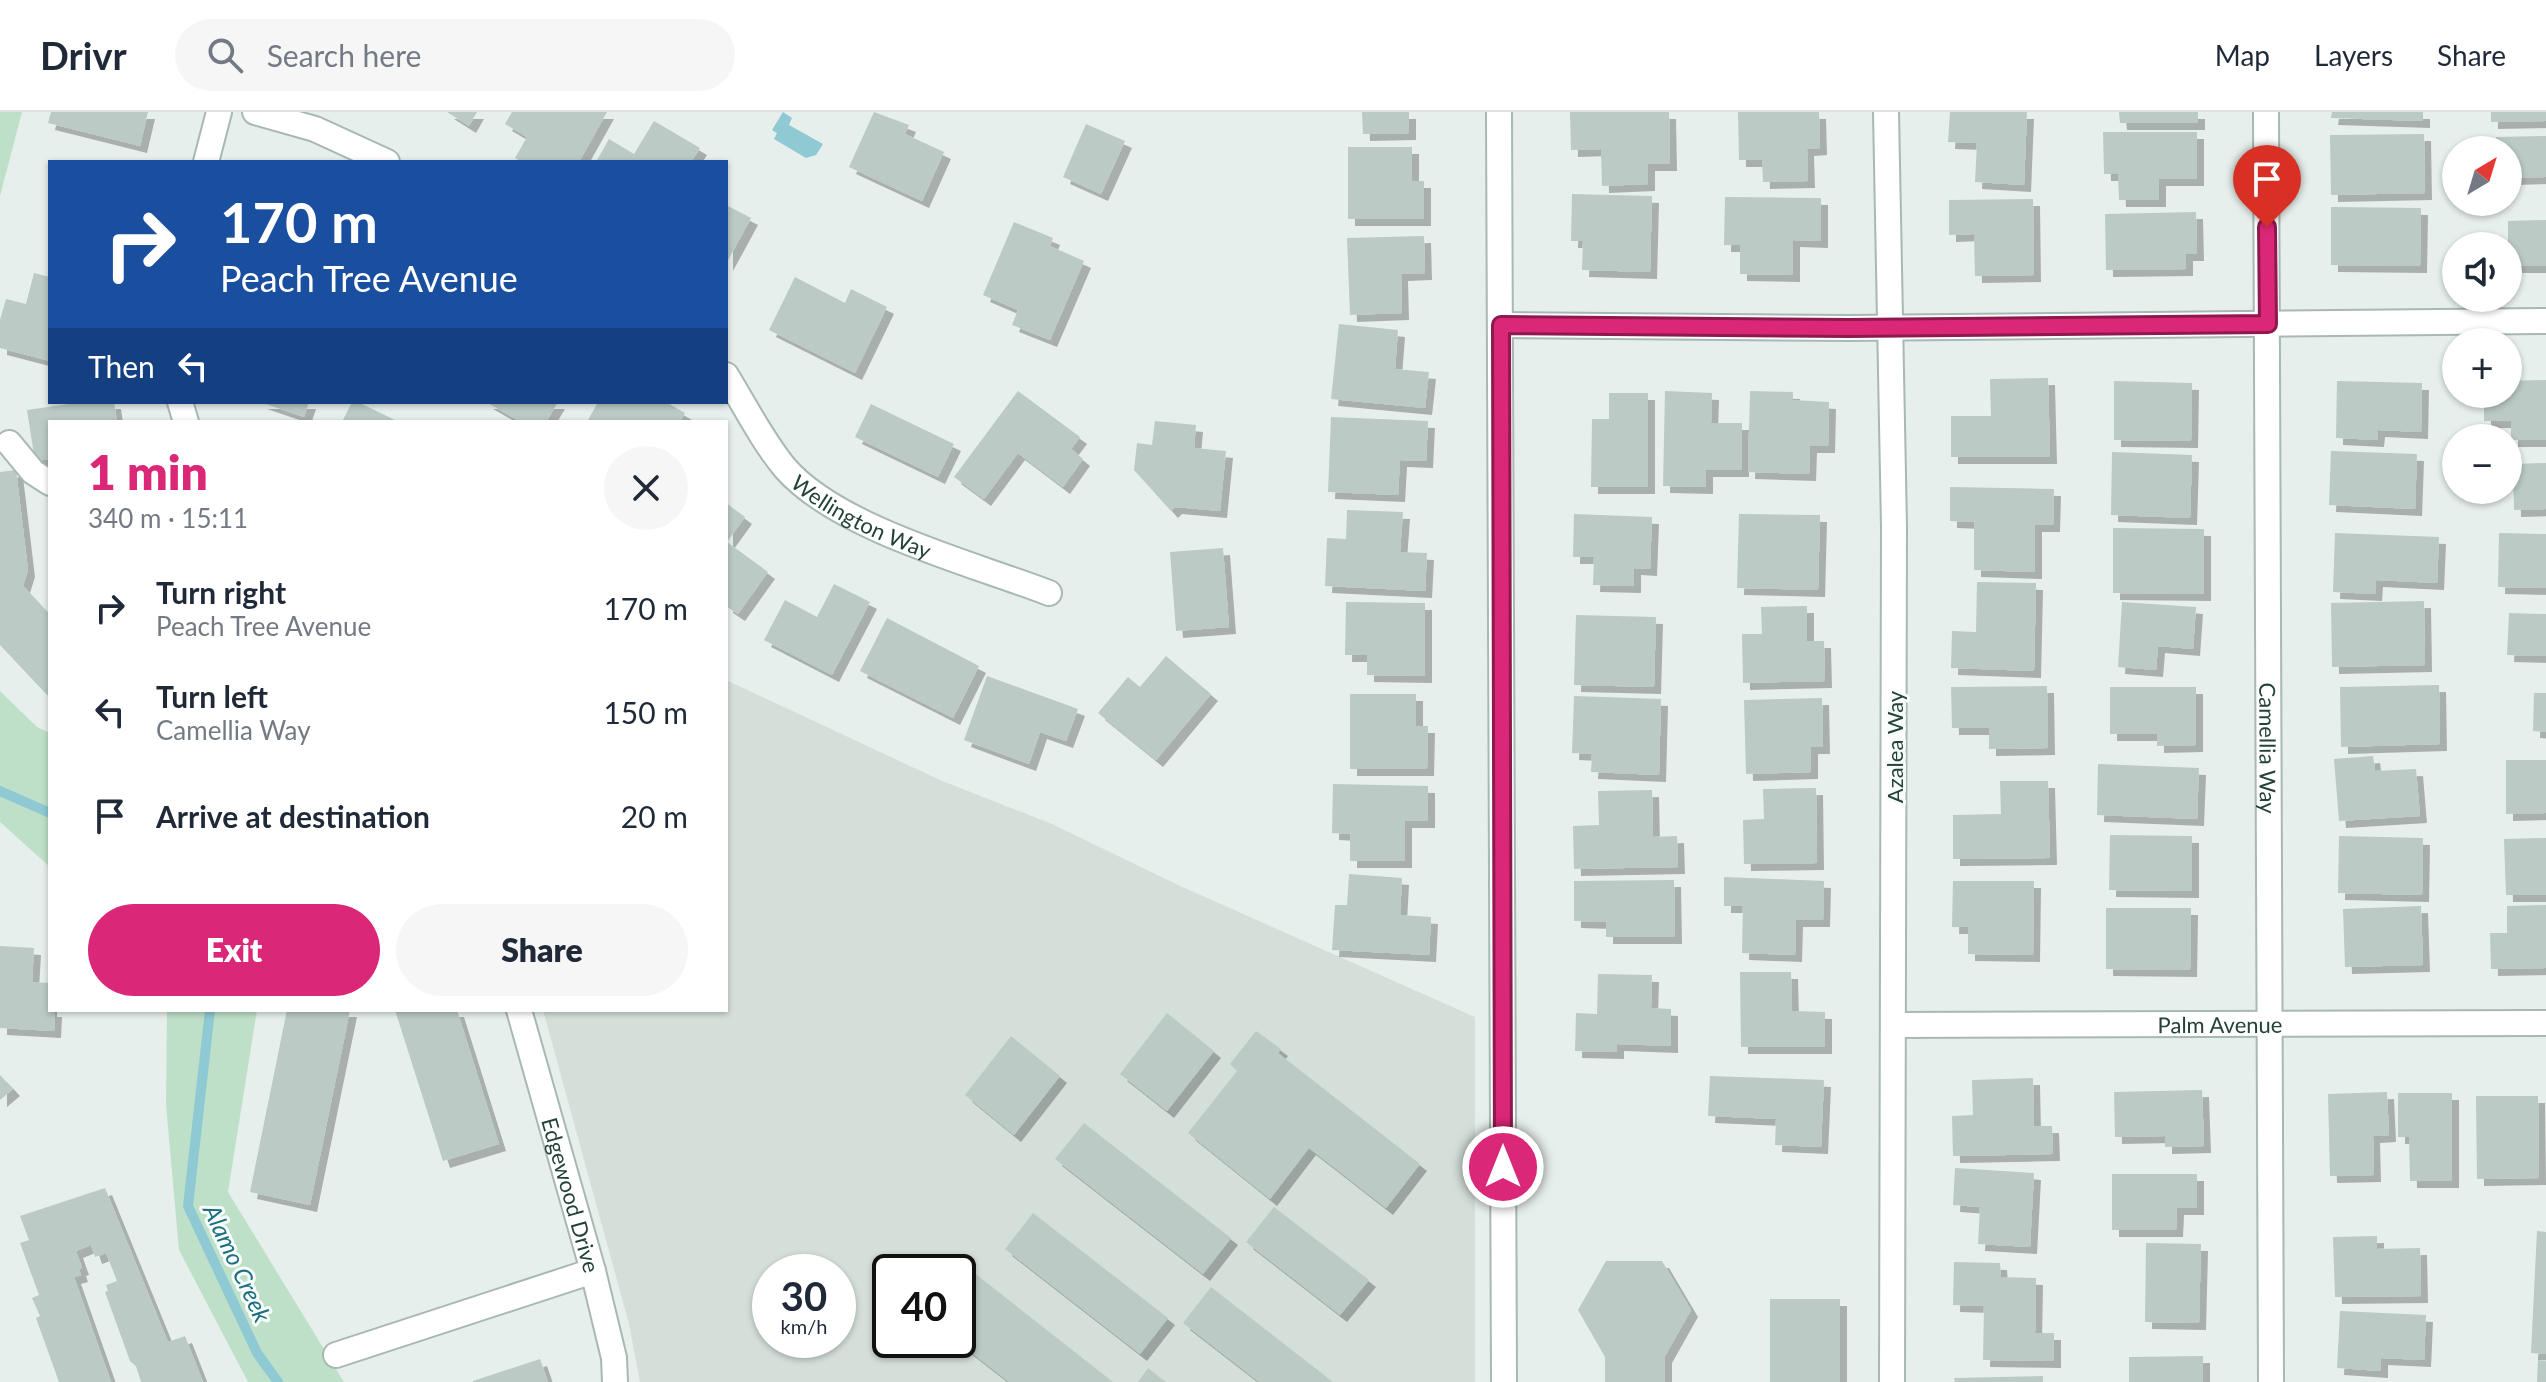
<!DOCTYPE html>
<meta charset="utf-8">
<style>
body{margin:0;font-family:Lato,sans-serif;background:#f6f6f7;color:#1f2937;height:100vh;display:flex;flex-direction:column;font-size:30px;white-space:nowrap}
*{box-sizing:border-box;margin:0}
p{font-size:26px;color:#747a83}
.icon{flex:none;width:44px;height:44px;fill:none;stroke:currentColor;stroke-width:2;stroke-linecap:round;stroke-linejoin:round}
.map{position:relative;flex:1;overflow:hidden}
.sheet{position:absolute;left:48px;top:308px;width:680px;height:592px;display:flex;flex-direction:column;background:#fff;border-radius:0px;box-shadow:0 2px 6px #0004}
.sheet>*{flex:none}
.hud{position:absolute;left:48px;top:48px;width:680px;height:244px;border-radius:0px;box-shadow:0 2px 6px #0004;background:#1a4fa0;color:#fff;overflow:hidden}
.needle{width:52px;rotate:38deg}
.fabs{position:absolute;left:2442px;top:24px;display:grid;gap:16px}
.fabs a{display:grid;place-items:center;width:80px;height:80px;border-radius:50%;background:#fff;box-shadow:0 2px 6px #0004;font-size:40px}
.speed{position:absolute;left:752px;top:1142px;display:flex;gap:16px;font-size:40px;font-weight:700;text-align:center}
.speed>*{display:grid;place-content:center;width:104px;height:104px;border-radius:50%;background:#fff;box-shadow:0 2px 6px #0004;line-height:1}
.speed small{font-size:20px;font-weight:400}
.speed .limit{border:4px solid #111;border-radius:12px;background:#fff;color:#111}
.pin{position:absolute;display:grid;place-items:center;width:68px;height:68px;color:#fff;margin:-82px -34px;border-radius:50% 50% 50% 0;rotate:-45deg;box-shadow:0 0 8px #0007}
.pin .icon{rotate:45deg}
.me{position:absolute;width:88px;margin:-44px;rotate:0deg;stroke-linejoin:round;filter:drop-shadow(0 0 6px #0008)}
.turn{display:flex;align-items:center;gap:28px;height:168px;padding:0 40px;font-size:36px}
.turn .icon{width:104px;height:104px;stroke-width:2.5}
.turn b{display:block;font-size:56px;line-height:68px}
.then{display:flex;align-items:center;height:76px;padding:0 40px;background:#0003;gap:16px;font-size:30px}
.round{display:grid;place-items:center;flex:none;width:84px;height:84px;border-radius:42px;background:#f6f6f7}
.overview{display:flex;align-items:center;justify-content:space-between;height:136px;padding:0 40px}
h1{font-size:48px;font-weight:800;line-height:60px;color:#db2777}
.button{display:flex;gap:16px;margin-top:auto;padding:16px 40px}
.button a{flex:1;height:92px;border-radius:48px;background:#db2777;color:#fff;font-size:32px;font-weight:800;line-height:92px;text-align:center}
.button a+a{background:#f6f6f7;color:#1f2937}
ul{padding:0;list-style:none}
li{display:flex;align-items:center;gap:24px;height:104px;padding:0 40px}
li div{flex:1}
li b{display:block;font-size:30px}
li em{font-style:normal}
header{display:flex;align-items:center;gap:48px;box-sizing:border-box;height:112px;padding:0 40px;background:#fff;border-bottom:2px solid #e0e1e3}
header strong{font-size:38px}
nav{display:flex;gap:44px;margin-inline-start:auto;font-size:28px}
.search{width:560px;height:72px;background:#f6f6f7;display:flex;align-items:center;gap:20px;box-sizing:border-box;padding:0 28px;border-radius:44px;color:#747a83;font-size:30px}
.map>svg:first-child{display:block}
.built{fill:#d4dfda;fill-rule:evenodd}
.green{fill:#bfe0c8}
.water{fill:#8ec9d4}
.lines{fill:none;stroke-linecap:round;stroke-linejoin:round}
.stream{stroke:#8ec9d4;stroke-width:10}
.building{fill:#bbcac4;filter:url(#shadow)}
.minor-casing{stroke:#a8b8b2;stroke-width:28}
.minor{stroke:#fff;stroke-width:24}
.route-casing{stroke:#8e194d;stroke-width:20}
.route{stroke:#db2777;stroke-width:14}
.labels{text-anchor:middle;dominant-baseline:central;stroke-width:6;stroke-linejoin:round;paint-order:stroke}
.street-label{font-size:22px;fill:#24423a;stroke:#f7fbf9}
.water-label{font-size:24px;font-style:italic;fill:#1c6f80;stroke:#f7fbf9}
</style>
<header>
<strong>Drivr</strong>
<div class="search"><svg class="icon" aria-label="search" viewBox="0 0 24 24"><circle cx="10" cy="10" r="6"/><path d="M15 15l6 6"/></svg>Search here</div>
<nav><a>Map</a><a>Layers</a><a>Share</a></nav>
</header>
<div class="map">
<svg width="2546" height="1270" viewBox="0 0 2546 1270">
<defs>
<filter id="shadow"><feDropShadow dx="7" dy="7" stdDeviation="0" flood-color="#0004"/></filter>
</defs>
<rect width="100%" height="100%" fill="#e6efeb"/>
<path class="built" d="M726,568L940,668L1052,712L1178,773L1475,905V1270H640L629,1212L543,898H726ZM770,1160H838V1228H770ZM890,1160H958V1228H890Z"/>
<g class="green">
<path d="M0,0H22L0,84Z"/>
<path d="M0,579L37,615L50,621V755L0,710Z"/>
<path d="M167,898H257L228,1080L344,1270H248L179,1138L166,993Z"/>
</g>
<path class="water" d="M783,0L792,6L789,13L823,32L816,43L806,46L774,27L777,21L772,18Z"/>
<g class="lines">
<g class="stream">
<path d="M0,679L50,701"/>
<path d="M210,898L188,1094L257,1241L278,1270"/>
</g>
</g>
<g class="building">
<path d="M51,0H148L140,34L48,11Z"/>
<path d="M447,0H477L469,14Z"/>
<path d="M512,0H607L579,50H522L515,46L527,25L505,12Z"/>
<path d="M874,0L909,13L905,22L944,40L922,89L849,55Z"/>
<path d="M1362,0H1409V21L1363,22Z"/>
<path d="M1570,0H1669L1670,52H1648V72L1602,74L1601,37L1571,38Z"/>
<path d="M1738,0H1819L1820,36L1807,37L1808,69L1763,70L1762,48H1739Z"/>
<path d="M1950,0H2027L2024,73L1975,70L1977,31L1948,30Z"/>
<path d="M2119,0H2198V11H2120Z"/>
<path d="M2332,0H2423V9L2331,6Z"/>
<path d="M2491,0H2546V9L2491,10Z"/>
<path d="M654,9L700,36L691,50H596L609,27L634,42Z"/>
<path d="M1086,12L1125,29L1101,82L1063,65Z"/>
<path d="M2103,20H2197V67H2159V88H2119L2118,62H2104Z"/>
<path d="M2424,22L2425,81L2331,83L2330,23Z"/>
<path d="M2546,24V65L2508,66V38H2496V25Z"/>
<path d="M1348,35H1412V69H1424V107H1348Z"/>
<path d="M1572,82L1652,84L1650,160L1582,158L1583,129H1571Z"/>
<path d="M1725,85L1821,86V129L1793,128V163L1740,162V133H1724Z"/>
<path d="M2033,87L2034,163L1975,164L1974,122L1949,123V88Z"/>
<path d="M726,93L751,106L726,152Z"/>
<path d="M2331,95L2421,96L2420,154L2331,153Z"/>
<path d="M2196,100L2197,142H2186V157L2106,158L2105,102Z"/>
<path d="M2546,108V154H2508V109Z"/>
<path d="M1014,110L1053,126L1050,134L1084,149L1050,228L1012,213L1018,198L983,183Z"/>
<path d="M1424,124L1425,161L1401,162L1402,201L1350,203L1347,126Z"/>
<path d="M34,161L50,165V249L0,236V208L6,187L26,192Z"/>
<path d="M795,165L845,191L851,177L887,195L855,261L769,218Z"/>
<path d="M1339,212L1398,218L1395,257L1429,260L1425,296L1331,287Z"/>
<path d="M2048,266L2050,345H1951V304H1991L1990,267Z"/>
<path d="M2546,268V328H2511V309H2484V282H2508V269Z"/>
<path d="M2114,269L2192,271L2191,329L2114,328Z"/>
<path d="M2337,269L2422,271L2421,320L2378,318L2377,328L2336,326Z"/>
<path d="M1018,279L1080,325L1071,337L1083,347L1063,375L1018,341L984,387L954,365Z"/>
<path d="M1665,279L1712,281L1711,311H1742V358H1706V375L1663,374Z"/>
<path d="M1750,279L1793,280V288L1829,290L1828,334H1810L1809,362L1748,360Z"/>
<path d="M1609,281H1648V375H1591L1592,307H1609Z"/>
<path d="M83,290H114L117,310H50V347L35,349L27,298Z"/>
<path d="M260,290H309L304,305Z"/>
<path d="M352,290H358L399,310H342Z"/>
<path d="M486,290H558L546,310H521Z"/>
<path d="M598,290H666L685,301L680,310H587Z"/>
<path d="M871,292L954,332L938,365L855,325Z"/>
<path d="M1331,305L1428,309L1426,349L1400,348L1398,383L1328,380Z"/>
<path d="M1155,309L1196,313L1194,336L1226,339L1220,399L1175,395L1171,399L1134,358L1137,331L1152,333Z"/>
<path d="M2331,339L2417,342L2415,397L2329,393Z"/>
<path d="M2112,340L2192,343L2190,406L2111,403Z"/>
<path d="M2546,351V397L2514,398L2513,352Z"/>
<path d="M16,358L28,458L23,474L50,503V586L0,533V360Z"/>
<path d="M1950,375L2054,377L2053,413H2035V460L1974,458V410L1950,409Z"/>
<path d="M726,391L745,405L727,430L768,460L738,502L726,494Z"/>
<path d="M1347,398L1403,400L1400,440L1427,441L1425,479L1325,474L1327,426L1346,427Z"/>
<path d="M1574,402L1652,405L1650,457L1634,456V474L1593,473L1594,445H1573Z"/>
<path d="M1739,402L1820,403L1818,478L1737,476Z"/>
<path d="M2113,416L2204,417V482L2113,481Z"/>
<path d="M2335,421L2439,425L2437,471L2376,468L2375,482L2333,480Z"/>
<path d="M2499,421L2546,422V476L2498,475Z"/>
<path d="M1223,436L1229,515L1176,519L1170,440Z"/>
<path d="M1977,470L2036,471L2034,559L1951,556L1952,519L1976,520Z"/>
<path d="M834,472L870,490L832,563L764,528L785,488L817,505Z"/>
<path d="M2424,489L2425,553L2332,555L2331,491Z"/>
<path d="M1346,490L1425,491V564L1367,563V543H1345Z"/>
<path d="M2122,490L2196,495L2193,537L2158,534L2156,558L2118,555Z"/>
<path d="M1807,494V529H1824L1825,569L1743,571L1742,522H1762L1761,495Z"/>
<path d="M2509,501L2546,502V544L2507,543Z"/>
<path d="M1576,503L1656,505L1654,575L1574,573Z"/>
<path d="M887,506L979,554L953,606L860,559Z"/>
<path d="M1166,544L1211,582L1156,648L1098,601L1128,565L1140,575Z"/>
<path d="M987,564L1078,597L1066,629L1040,620L1029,652L964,628Z"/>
<path d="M2439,573L2440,632L2341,635L2340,575Z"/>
<path d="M2047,574L2048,636L1989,637V616H1952L1951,575Z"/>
<path d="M2110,575H2196V633L2157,634V622H2110Z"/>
<path d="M2534,581H2546V620L2533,619Z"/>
<path d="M1350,582H1416V614H1428L1427,657H1350Z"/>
<path d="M1574,584L1661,587L1659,663L1591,660L1592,642L1572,641Z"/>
<path d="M1822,586L1823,635H1811V660L1746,662L1744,588Z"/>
<path d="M2373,644L2375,659L2416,657L2420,704L2339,709L2334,647Z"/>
<path d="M2506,648H2546V701L2506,702Z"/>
<path d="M2098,652L2199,656L2197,707L2097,703Z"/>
<path d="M2000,669H2048L2050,746L1953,747V703L2001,702Z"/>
<path d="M1333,672L1428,674V709H1405V749H1350V722L1332,721Z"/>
<path d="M1816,676L1817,751L1744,752L1743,708L1764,707L1763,677Z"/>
<path d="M1652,678L1653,725L1677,724L1678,755L1574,757L1573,714L1599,713L1598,679Z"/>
<path d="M2110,723L2192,724V779L2109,778Z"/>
<path d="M2339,724L2423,726L2422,783L2338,781Z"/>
<path d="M2546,726V783H2506L2504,727Z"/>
<path d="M1349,762L1402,766L1400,803L1431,805L1429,843L1332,838L1335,793H1347Z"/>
<path d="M1724,765L1824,769L1823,808H1796L1795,843L1742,841L1743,794H1724Z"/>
<path d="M1674,768L1675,825H1606V810L1574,809V769Z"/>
<path d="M1953,769H2034L2033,843L1968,842V815H1952Z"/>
<path d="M2546,793V856L2491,857L2490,821H2507V794Z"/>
<path d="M2421,794L2423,853L2345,855L2343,797Z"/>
<path d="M2106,796H2191L2190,858L2106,857Z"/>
<path d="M0,834L34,836L32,870L50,871V898H55L54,919L0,916Z"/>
<path d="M1740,860H1791L1792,899L1825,900V935H1741Z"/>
<path d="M1598,862L1652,863L1651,896L1671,897V934L1617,932V940L1575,939L1576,901L1597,902Z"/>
<path d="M287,898H350L310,1093L250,1080Z"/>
<path d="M395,898H457L499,1032L443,1049Z"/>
<path d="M1167,901L1214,939L1167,999L1120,962Z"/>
<path d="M1256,919L1281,937L1278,941L1420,1052L1386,1096L1309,1036L1270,1087L1188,1021L1237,959L1230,952Z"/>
<path d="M1011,924L1060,964L1014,1023L965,983Z"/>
<path d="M0,963L13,977L0,988Z"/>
<path d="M1710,964L1824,968L1821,1035L1775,1033L1776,1007L1708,1004Z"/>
<path d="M2033,966L2034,1014H2052L2053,1042L1953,1044L1952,1004L1973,1003L1972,968Z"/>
<path d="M2202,978L2204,1034L2165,1035V1024L2115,1025L2114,980Z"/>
<path d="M2387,980L2389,1023L2373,1024L2374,1063L2330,1064L2328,982Z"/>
<path d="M2398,981H2452V1069H2410L2409,1025H2398Z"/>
<path d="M2476,984H2538L2539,1066L2477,1067Z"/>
<path d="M1084,1011L1231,1126L1203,1162L1055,1047Z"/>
<path d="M1955,1056L2034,1061L2030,1135L1978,1132L1980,1095L1953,1093Z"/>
<path d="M2112,1062H2197V1096H2177L2176,1118H2112Z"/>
<path d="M105,1076L168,1230L185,1224L203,1270H141L136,1254L130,1249L105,1180L108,1179L106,1173L117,1169L106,1141L95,1145L91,1133L76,1139L82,1156L79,1157L81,1163L74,1165L111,1270H59L36,1206L40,1204L32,1186L39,1183L20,1131L29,1128L20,1104Z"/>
<path d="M1274,1095L1369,1168L1340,1203L1246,1130Z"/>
<path d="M1033,1101L1168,1206L1140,1242L1005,1137Z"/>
<path d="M2537,1119L2546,1120V1242L2531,1241Z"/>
<path d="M2377,1124V1137L2420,1136L2421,1184L2335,1185L2333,1125Z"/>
<path d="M2146,1131L2201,1132L2199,1211L2145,1210Z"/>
<path d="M959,1149L1113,1270H1009L955,1228H958V1160H950Z"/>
<path d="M1606,1149H1662L1691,1198L1665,1244V1270H1605V1245L1578,1198Z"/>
<path d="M1954,1150L2000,1151L2001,1165L2036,1166L2035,1221H2054V1249L1983,1248L1984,1194L1953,1193Z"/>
<path d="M1211,1175L1333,1270H1259L1183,1211Z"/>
<rect x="1770" y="1187" width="70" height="83"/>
<path d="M2340,1199L2426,1203L2424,1248L2381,1246V1259L2337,1256Z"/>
<path d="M2203,1244V1270H2129V1245Z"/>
<path d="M540,1247L548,1270H473V1269Z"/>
<path d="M2538,1248L2546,1249V1270H2537Z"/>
<path d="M1148,1256L1166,1270H1138Z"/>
<path d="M2043,1264V1270H1955L1954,1266Z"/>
</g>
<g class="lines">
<g class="minor-casing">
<g id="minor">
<path d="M255,0L315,17L387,50"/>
<path d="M1499,0L1504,1270"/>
<path d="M1886,0L1894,415L1892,1270"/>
<path id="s1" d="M2266,0L2271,1270"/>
<path d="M206,50L219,0"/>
<path d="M1501,213L1849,216L2546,209"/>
<path id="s2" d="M726,263C745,294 762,328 785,356C838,417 974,452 1049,481"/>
<path d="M180,290L186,310"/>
<path d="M9,331L33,360L50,371"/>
<path id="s3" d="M519,898L593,1159L614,1246L615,1270"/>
<path id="s4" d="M1894,913L2546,911"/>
<path d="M336,1243L593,1159"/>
</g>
</g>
<use href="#minor" class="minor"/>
</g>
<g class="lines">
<g class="route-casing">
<path id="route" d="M1503,1055L1501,213L1849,216L2268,212L2267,115"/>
</g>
<use href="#route" class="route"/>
</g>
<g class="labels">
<g class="street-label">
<text stroke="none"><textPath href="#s2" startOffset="202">Wellington Way</textPath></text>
<text transform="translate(1894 635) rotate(-90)">Azalea Way</text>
<text stroke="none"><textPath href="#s1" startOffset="636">Camellia Way</textPath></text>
<text stroke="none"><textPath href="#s4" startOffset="326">Palm Avenue</textPath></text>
<text stroke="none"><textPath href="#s3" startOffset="192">Edgewood Drive</textPath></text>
</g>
<g class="water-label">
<text transform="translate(238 1151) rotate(65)">Alamo Creek</text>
</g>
</g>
</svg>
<div class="fabs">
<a><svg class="needle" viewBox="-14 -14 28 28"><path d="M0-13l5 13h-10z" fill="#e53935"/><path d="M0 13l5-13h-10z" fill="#747a83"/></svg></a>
<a><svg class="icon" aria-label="sound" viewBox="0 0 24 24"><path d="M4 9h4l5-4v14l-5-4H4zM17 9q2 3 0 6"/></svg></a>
<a>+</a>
<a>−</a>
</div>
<div class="speed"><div>30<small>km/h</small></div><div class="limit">40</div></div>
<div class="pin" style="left:2267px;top:115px;background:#d93025"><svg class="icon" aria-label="arrive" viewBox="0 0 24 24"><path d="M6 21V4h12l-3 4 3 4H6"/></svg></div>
<svg class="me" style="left:1503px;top:1055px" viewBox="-20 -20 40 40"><circle r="17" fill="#db2777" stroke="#fff" stroke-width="3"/><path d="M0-11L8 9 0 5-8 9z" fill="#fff"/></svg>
<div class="hud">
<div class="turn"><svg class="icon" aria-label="right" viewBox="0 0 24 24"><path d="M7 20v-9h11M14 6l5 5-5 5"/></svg><div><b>170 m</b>Peach Tree Avenue</div></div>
<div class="then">Then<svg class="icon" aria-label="left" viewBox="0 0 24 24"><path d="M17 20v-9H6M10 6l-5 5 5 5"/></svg></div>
</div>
<section class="sheet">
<div class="overview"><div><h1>1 min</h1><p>340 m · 15:11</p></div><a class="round"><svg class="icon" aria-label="close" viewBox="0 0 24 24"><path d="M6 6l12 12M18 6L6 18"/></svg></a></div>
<ul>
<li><svg class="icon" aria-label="right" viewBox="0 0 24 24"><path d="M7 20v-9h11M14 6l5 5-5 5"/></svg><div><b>Turn right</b><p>Peach Tree Avenue</p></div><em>170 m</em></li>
<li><svg class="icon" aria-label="left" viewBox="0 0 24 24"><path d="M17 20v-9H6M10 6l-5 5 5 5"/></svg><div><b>Turn left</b><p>Camellia Way</p></div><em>150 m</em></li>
<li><svg class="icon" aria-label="arrive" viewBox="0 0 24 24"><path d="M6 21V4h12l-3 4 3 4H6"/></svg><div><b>Arrive at destination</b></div><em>20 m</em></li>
</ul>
<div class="button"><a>Exit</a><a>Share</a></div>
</section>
</div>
